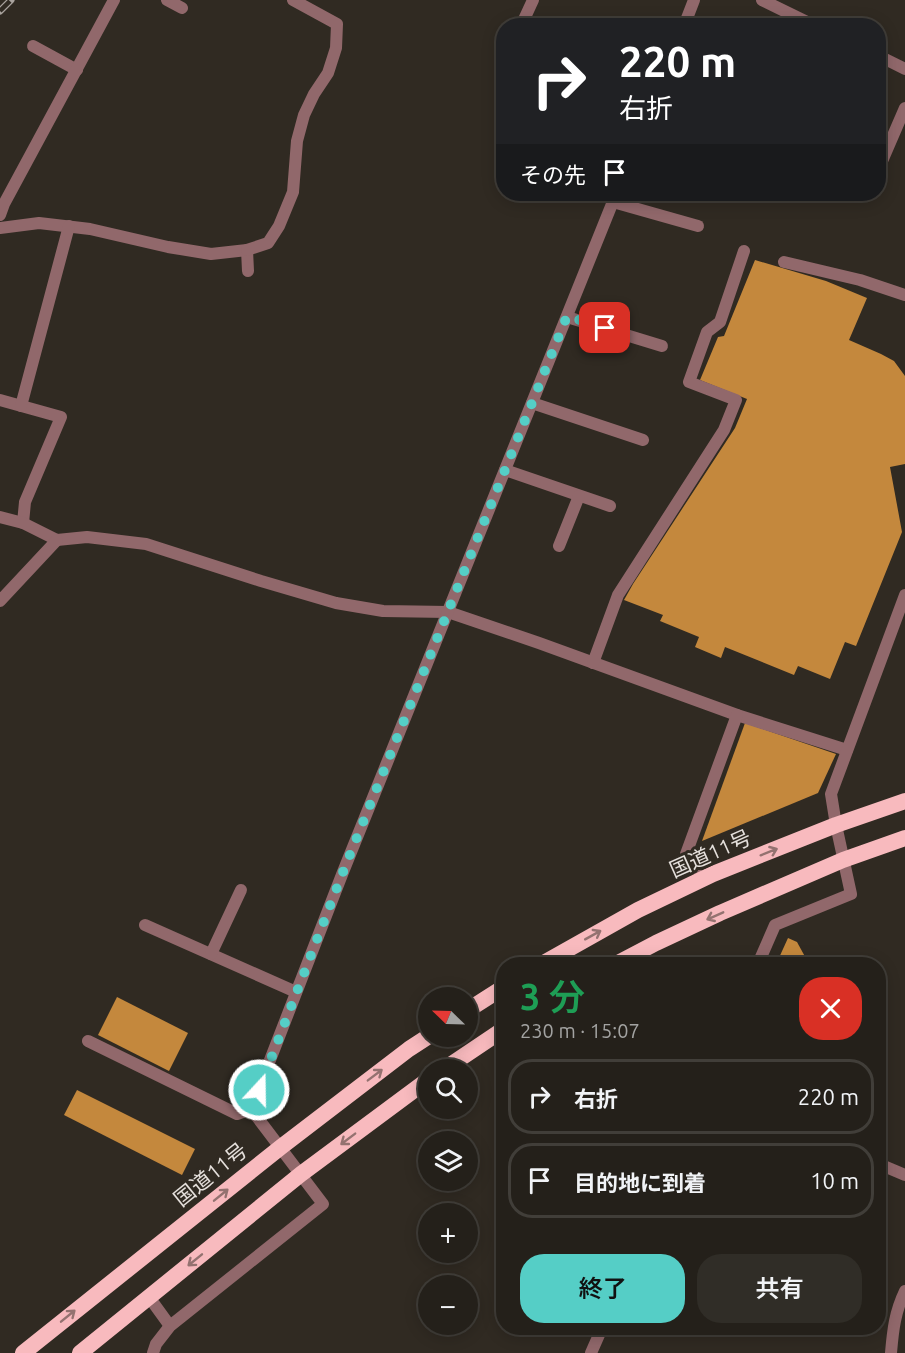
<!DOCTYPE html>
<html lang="ja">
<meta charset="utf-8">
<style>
body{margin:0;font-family:Ubuntu,"Noto Sans JP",sans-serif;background:#302d27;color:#f1f3f6;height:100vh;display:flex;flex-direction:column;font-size:22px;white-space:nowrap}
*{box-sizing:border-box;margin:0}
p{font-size:20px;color:#a3a3a2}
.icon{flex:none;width:33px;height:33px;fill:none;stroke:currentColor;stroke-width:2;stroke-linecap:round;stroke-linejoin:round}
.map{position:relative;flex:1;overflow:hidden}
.drawer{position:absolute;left:496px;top:957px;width:390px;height:378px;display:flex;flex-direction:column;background:#24201a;border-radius:24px;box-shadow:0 3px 15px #0003,0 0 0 2px #413e39}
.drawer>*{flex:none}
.top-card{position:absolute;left:496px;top:18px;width:390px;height:183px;border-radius:24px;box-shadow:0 3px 15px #0003,0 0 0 2px #413e39;background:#202124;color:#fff;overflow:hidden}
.needle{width:39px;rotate:293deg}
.fabs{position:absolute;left:418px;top:987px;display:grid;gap:12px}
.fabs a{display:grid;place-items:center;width:60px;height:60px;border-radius:50%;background:#24201a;box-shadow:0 3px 15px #0003,0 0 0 2px #413e39;font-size:30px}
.pin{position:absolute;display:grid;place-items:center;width:51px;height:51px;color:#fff;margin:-26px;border-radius:12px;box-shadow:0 3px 9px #0006}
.me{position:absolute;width:66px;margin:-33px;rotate:21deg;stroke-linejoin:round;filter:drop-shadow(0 0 4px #0008)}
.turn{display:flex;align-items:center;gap:21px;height:126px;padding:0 24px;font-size:27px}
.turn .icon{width:78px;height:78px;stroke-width:2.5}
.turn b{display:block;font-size:42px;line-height:51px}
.then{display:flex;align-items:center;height:57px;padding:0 24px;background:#0003;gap:12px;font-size:22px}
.round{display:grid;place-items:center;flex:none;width:63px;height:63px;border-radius:24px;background:#302d27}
.headline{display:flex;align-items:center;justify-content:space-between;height:102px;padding:0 24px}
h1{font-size:36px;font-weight:600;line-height:45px;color:#1e9e55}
.primary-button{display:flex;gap:12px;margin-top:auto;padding:12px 24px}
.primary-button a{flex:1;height:69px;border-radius:24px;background:#55cec6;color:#111;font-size:24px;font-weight:600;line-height:69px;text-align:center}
.primary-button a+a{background:#302d27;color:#f1f3f6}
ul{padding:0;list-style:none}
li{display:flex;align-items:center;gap:18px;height:75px;margin:0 12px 9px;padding:0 12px;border:3px solid #413e39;border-radius:24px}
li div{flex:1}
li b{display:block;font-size:22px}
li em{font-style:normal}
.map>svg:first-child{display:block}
.building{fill:#c4883d}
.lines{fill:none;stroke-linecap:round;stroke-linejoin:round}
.minor{stroke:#91686b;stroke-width:12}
.tertiary{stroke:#91686b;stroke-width:12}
.trunk{stroke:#f8babe;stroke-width:16}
.rail-casing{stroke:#a9a39e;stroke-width:7}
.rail{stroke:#302a22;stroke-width:4.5;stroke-dasharray:14;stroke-linecap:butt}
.oneway{stroke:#947270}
.route{stroke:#55cec6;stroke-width:10;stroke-dasharray:0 18}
.labels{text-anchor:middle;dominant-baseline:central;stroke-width:6;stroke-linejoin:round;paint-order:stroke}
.street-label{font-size:21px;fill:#e5e0dc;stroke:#302a22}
</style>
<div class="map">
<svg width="905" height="1353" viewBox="0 0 905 1353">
<rect width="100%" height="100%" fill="#302a22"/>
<g class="building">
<path d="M755,260L826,281L867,298L849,340L881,354L894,361L905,376V464L890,467L902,532L856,646L845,642L830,679L798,666L794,675L725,647L721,658L695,647L699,637L660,621L663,615L624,600L633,584L735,428L747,399L700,380L718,337L724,336Z"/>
<path d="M745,723L836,754L818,793L702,841Z"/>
<path d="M788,938L797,942L809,964H781L778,960Z"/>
<path d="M117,997L188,1033L169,1071L98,1035Z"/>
<path d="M77,1090L195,1149L182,1175L64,1115Z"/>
</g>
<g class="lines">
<g class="minor">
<path d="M167,0L182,8"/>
<path d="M521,26L533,0"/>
<path d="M684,26L694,0"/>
<path d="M33,46L77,70"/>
<path d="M879,168L905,108"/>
<path d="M613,202L698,226"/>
<path d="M0,215L4,204L114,0"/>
<path d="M0,228L39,223L90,229L168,247L211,254L247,250L248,271"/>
<path d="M247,250L268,243L279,226L293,192L297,141L304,115L314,94L328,73L336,48L337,24L293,0"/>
<path d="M784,262L860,280L905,295"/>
<path d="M567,317L662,346"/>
<path d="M0,400L61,417L25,502L23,523"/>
<path d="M532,403L643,440"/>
<path d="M21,406L69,226"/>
<path d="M505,470L610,506"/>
<path d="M0,517L23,523L57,540L87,537L146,544L261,581L336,603L383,611L448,612L539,643L737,715L847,750"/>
<path d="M559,546L579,496"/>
<path d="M0,601L57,540"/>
<path d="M593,663L618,595L724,430L736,400L689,382L707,332L720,322L744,251"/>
<path d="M700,880L686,854L737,715"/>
<path d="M145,925L296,992"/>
<path d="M211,954L241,890"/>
<path d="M758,964L775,925L851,894L836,825L831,794L905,595"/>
<path d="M88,1041L237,1114L251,1109"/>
<path d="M879,1164L905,1175"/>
<path d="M149,1297L170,1326"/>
<path d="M153,1353L156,1344L170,1326L323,1204L251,1109L343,872L616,194"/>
<path d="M591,1353L602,1328"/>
<path d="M891,1353C893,1329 895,1312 905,1291"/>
</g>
<g class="tertiary">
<path d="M762,0L815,26"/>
<path d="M879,56L905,69"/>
</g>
<g class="trunk">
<path d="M542,964L638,910L713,874L836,825L905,801"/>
<path d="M616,964L656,943L720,913L843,860L905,838"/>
<path d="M468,1010L504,987"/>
<path d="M443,1070L504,1029"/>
<path d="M23,1353L281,1147L409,1049L429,1036"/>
<path d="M80,1353L301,1174L429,1079"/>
</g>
<g class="rail-casing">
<path id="rail" d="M0,11L11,0"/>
</g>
<use href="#rail" class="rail"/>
</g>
<defs><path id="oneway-shaft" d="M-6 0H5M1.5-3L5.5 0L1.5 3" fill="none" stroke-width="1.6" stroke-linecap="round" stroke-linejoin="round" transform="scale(1.5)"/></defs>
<g class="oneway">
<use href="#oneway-shaft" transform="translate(769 852) rotate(-22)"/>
<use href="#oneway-shaft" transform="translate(715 916) rotate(156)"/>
<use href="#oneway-shaft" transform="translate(593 935) rotate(-29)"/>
<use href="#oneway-shaft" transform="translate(375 1075) rotate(-37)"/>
<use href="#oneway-shaft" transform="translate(348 1139) rotate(143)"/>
<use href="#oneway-shaft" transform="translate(221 1195) rotate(-39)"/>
<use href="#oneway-shaft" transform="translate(195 1260) rotate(141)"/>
<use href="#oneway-shaft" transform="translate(68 1316) rotate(-39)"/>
</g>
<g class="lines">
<path class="route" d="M259,1090L343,872L567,316L605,328"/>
</g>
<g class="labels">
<g class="street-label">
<text transform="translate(710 853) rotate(-24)">国道11号</text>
<text transform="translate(210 1174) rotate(-39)">国道11号</text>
</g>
</g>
</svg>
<div class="fabs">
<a><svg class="needle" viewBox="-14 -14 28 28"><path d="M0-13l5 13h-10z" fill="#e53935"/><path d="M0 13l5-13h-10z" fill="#a3a3a2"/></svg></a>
<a><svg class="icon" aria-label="search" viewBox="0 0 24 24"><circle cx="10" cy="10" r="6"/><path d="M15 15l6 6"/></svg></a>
<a><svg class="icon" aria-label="layers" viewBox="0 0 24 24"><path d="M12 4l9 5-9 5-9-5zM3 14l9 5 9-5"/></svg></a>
<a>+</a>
<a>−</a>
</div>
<div class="pin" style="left:605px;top:328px;background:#d93025"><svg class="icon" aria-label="arrive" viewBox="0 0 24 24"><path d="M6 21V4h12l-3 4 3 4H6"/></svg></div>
<svg class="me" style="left:259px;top:1090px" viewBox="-20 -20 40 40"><circle r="17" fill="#55cec6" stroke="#fff" stroke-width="3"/><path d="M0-11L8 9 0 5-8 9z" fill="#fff"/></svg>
<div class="top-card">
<div class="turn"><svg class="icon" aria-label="right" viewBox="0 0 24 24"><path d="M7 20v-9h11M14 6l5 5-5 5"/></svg><div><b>220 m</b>右折</div></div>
<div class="then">その先<svg class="icon" aria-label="arrive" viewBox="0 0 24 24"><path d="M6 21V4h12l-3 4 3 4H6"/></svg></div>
</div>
<section class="drawer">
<div class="headline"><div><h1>3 分</h1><p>230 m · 15:07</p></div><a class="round" style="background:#d93025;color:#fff"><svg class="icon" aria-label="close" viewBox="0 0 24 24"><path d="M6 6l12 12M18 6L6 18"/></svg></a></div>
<ul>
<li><svg class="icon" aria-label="right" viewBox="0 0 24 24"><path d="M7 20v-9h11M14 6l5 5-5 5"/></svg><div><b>右折</b></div><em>220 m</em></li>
<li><svg class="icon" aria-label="arrive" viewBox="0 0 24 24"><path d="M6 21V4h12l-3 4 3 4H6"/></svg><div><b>目的地に到着</b></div><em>10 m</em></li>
</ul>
<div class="primary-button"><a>終了</a><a>共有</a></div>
</section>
</div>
